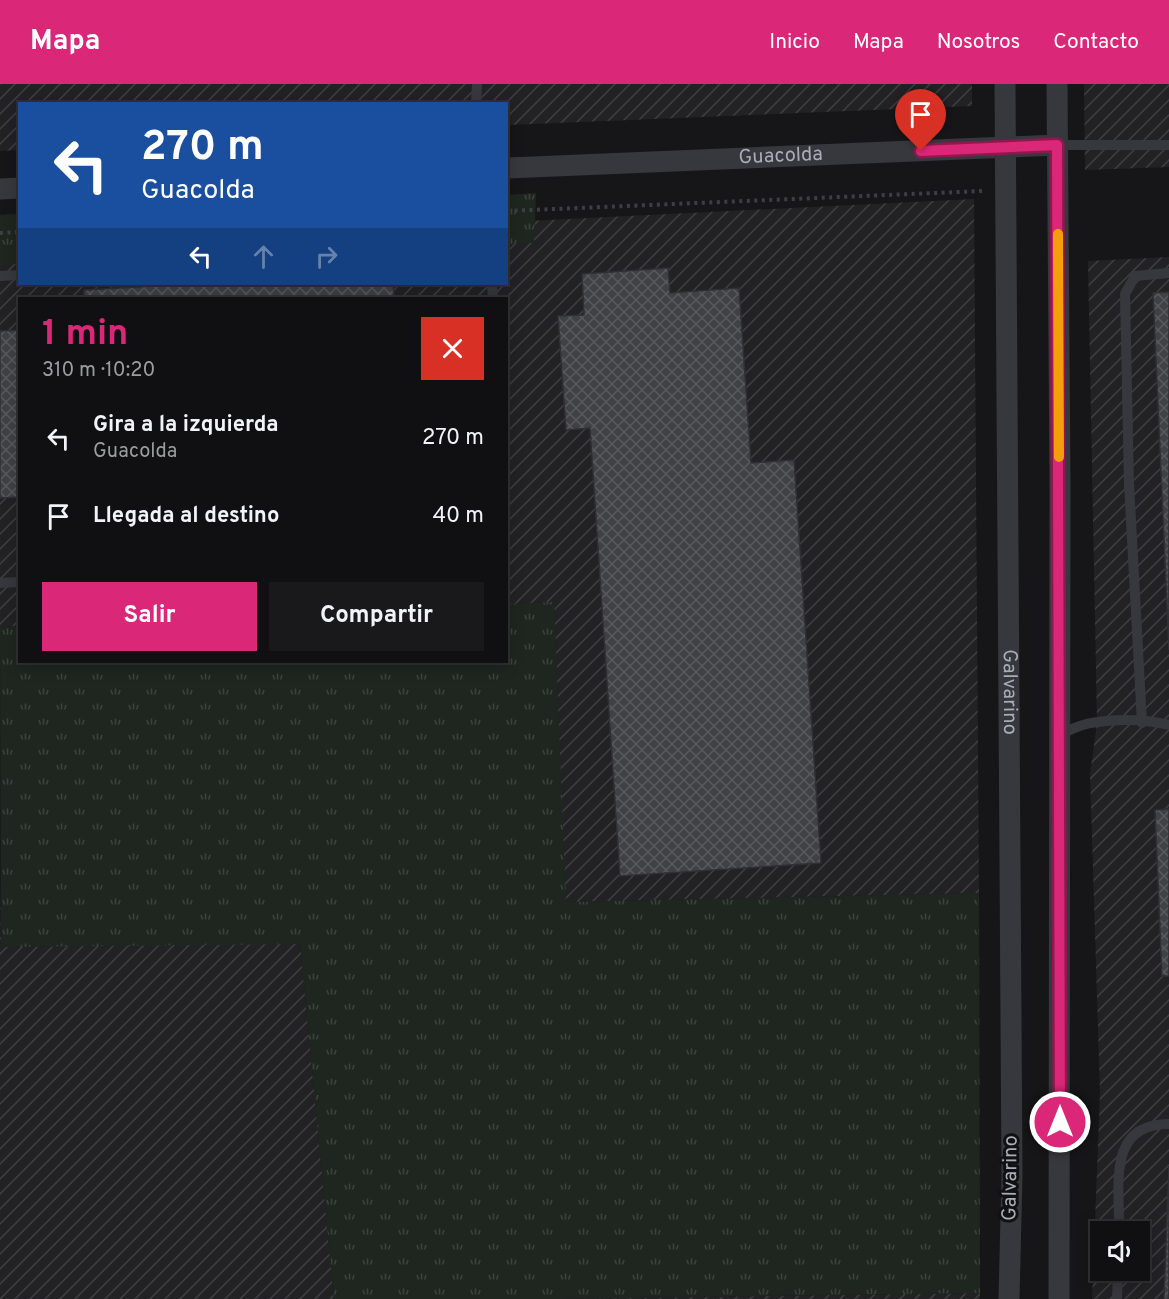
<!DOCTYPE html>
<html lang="es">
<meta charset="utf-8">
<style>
body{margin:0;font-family:Overpass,sans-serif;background:#19191b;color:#f1f3f6;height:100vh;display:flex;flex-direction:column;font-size:22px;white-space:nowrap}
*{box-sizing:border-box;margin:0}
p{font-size:20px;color:#9c9d9f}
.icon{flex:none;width:33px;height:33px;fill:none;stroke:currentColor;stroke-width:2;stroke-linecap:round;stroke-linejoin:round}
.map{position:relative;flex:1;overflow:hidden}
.drawer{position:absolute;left:18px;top:213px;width:490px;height:366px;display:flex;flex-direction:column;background:#101012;border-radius:0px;box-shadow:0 3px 15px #0003,0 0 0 2px #303032}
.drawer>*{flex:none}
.top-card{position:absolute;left:18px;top:18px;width:490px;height:183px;border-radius:0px;box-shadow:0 3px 15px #0003,0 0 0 2px #303032;background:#1a4fa0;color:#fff;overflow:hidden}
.controls{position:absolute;left:1090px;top:1137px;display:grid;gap:12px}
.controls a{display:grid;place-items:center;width:60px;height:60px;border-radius:0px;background:#101012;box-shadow:0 3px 15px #0003,0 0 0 2px #303032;font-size:30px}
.pin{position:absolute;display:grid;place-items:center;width:51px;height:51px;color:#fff;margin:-62px -26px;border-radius:50% 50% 50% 0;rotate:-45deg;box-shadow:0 0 6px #0007}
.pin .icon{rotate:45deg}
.me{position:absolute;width:66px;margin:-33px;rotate:0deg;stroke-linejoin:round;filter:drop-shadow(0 0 4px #0008)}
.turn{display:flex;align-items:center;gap:21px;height:126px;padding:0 24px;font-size:27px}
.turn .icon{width:78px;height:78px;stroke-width:2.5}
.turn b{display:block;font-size:42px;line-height:51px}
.lanes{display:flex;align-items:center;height:57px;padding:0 24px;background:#0003;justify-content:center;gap:30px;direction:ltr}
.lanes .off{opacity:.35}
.round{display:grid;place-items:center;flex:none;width:63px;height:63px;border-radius:0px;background:#19191b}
.headline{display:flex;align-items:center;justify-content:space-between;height:102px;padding:0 24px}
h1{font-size:36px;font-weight:700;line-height:45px;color:#db2777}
.primary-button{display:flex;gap:12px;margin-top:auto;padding:12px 24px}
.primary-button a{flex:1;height:69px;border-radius:0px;background:#db2777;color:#fff;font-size:24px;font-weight:700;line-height:69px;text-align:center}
.primary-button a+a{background:#19191b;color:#f1f3f6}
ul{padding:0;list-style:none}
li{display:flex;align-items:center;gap:18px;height:78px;padding:0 24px}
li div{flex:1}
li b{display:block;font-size:22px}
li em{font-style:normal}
header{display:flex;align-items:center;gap:36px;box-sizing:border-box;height:84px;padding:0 30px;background:#db2777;color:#fff}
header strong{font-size:28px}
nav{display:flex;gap:33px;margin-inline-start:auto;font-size:21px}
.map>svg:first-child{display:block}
.industrial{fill:url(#industrial-furrows);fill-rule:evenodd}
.grass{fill:url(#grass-tufts)}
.building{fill:url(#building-cross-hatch);stroke:#303034;stroke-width:1.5}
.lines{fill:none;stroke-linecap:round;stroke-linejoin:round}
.path{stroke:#3d3f44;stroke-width:4;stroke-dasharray:3 4.5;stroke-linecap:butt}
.lane{stroke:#37383d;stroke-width:10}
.street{stroke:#37383d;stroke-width:21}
.route-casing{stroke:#8e194d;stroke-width:15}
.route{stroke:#db2777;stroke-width:10}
.slow{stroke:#f59e0b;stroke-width:10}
.labels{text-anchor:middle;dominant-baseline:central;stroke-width:6;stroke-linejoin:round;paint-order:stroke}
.street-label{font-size:20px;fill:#a8adb8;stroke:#111113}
</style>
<header>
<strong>Mapa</strong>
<nav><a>Inicio</a><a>Mapa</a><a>Nosotros</a><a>Contacto</a></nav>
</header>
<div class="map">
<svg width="1169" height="1215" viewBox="0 0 1169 1215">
<defs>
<pattern id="industrial-furrows" width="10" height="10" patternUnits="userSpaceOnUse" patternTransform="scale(1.5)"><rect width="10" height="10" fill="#222225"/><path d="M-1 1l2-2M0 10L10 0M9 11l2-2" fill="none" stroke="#3f3f43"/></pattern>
<pattern id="grass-tufts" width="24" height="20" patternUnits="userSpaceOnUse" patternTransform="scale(1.5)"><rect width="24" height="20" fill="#1e261f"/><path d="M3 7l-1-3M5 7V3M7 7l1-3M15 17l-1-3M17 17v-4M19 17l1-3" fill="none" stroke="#3c433d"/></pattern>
<pattern id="building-cross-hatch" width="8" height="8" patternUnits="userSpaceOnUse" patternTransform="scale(1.5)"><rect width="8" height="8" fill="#404145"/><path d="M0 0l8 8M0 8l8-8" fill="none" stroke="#595a5e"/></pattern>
</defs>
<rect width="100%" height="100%" fill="#161618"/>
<g class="industrial">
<path d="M0,0H972V22L507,41V20H20L19,66L0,67Z"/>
<path d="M1084,0H1169V83L1085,86Z"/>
<path d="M974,115L979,809L565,818L554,518L507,520V214H20L19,542L0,543V164L19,163L20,200H507V138Z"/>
<path d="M1169,173V1215H1092L1100,1009L1090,690L1097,639L1088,177ZM1101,1148H1140V1186H1101Z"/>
<path d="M0,800L1,863L300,859L334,1215H0Z"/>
<path d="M980,1209V1215H558Z"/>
</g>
<g class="grass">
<path d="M536,109L534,159L507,160V111Z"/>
<path d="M19,130V180L0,181V131Z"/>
<path d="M554,518L566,818L979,809L980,1209L558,1215H334L300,860L1,863L0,543L19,542L20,578H507V520Z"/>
</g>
<g class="building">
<path d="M668,184L670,209L739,204L751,379L794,376L821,779L620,792L590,344L566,346L558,232L584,231L582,190Z"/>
<path d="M189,200H393L394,214H84V206Z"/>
<path d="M1169,208V566L1153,209Z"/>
<path d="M20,246V413L0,414V247Z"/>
<path d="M1169,725V892H1162L1155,726Z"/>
<path d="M1169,1082V1215H1164Z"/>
</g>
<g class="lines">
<g class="path">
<path d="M507,127L982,107"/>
<path d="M0,149L20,148"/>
</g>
<g class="lane">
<path d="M476,20L477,0"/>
<path d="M1057,61H1169"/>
<path d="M0,192L20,191"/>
<path d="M492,200L493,214"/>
<path d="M0,499L20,498"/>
<path d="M1142,639L1129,400L1125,210L1135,192L1169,189"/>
<path d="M1060,653C1082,632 1141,634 1169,641"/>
<path d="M1119,1148C1120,1102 1106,1040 1169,1040"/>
<path d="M1117,1215L1118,1186"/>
</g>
<g class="street">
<path id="s1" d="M1005,0L1012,1092L1009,1215"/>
<path d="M1057,0L1060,396L1059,1215"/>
<path id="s2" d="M507,84L1057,61"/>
<path d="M0,105L20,104"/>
</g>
</g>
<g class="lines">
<g class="route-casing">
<path id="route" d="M921,67L1057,61L1060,1038"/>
</g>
<use href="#route" class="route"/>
<path class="slow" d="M1058,150L1059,373"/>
</g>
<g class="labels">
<g class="street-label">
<text stroke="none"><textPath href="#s2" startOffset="274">Guacolda</textPath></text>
<text stroke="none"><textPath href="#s1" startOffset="608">Galvarino</textPath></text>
<text transform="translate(1011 1094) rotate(-89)">Galvarino</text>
</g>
</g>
</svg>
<div class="controls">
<a><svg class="icon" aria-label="sound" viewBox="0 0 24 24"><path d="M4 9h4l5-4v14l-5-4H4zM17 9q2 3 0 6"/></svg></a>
</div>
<div class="pin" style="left:921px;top:67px;background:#d93025"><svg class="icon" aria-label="arrive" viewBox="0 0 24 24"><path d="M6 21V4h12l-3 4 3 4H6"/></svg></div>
<svg class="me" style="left:1060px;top:1038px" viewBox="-20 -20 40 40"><circle r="17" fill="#db2777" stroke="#fff" stroke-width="3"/><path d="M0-11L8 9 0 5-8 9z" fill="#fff"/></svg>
<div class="top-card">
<div class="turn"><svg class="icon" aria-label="left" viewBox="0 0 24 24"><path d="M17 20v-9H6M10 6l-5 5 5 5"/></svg><div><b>270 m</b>Guacolda</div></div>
<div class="lanes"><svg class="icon" aria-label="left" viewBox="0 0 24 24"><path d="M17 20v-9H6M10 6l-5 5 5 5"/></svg><svg class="icon off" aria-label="ahead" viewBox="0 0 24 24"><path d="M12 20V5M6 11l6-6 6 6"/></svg><svg class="icon off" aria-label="right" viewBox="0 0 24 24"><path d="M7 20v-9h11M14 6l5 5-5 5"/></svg></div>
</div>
<section class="drawer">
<div class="headline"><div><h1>1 min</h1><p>310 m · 10:20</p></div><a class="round" style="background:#d93025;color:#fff"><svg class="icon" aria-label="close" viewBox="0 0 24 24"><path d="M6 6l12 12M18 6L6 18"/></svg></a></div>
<ul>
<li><svg class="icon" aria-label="left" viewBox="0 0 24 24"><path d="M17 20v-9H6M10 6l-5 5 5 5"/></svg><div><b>Gira a la izquierda</b><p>Guacolda</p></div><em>270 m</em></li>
<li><svg class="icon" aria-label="arrive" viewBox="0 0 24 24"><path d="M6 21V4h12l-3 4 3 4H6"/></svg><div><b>Llegada al destino</b></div><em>40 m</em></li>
</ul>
<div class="primary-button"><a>Salir</a><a>Compartir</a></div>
</section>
</div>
